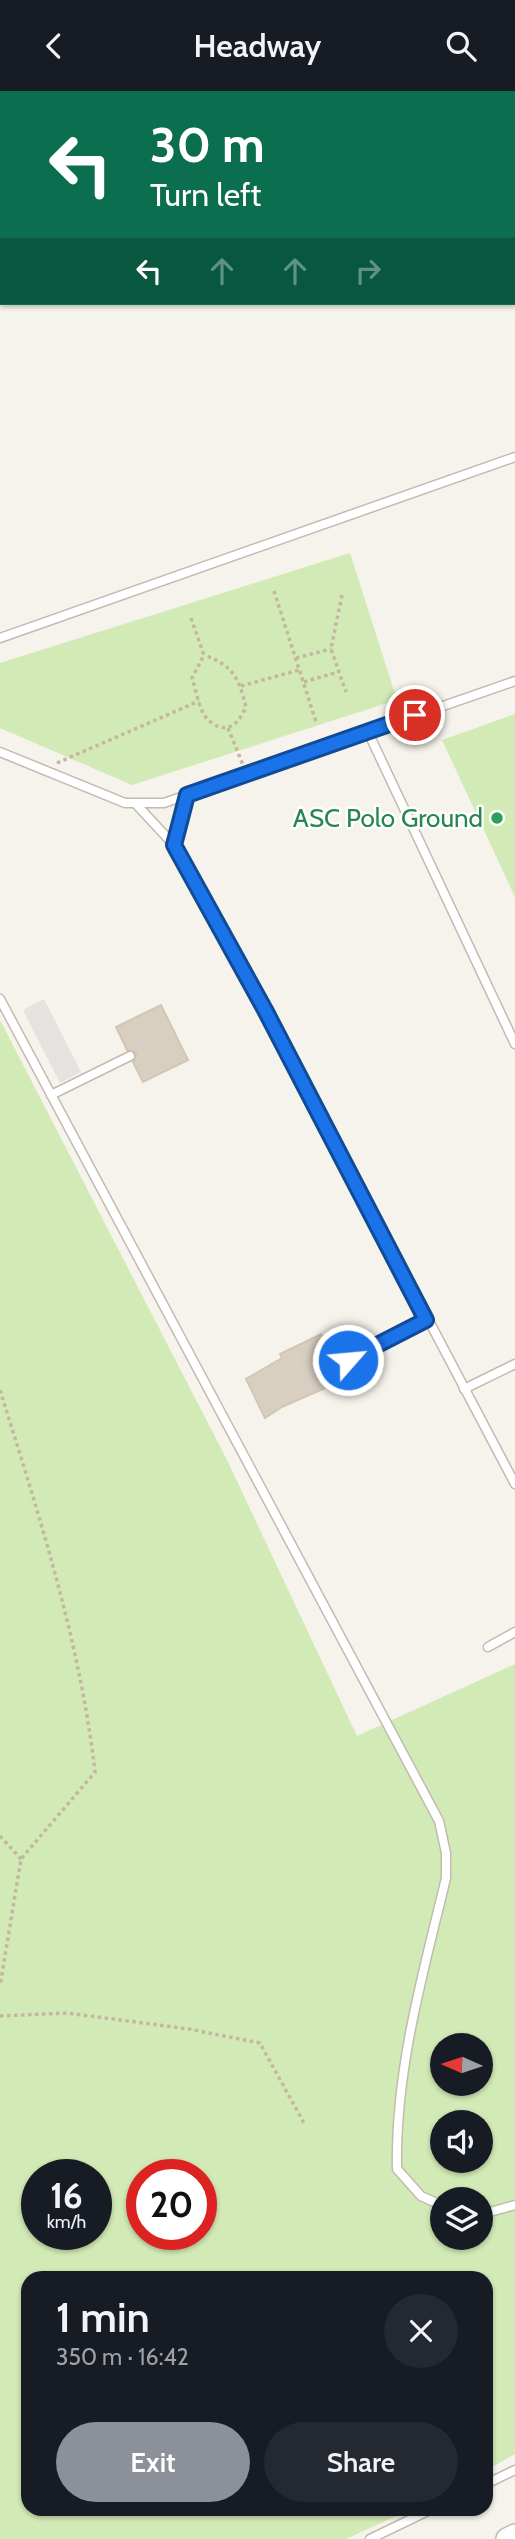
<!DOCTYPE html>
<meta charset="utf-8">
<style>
body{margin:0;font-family:Cabin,sans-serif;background:#242831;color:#f1f3f6;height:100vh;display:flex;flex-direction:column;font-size:26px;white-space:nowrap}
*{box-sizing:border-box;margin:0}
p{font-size:23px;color:#9ea1a6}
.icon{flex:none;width:38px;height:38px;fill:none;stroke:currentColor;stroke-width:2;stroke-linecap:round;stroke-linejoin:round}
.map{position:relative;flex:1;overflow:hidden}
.panel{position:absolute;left:21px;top:2180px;width:472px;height:245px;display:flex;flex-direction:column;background:#171b24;border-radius:21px;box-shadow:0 2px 5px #0004}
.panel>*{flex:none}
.top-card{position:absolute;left:0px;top:0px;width:516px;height:214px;box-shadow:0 2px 5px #0004;background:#0b6e4f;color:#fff;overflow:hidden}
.needle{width:46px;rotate:273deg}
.tools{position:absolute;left:430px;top:1942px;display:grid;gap:14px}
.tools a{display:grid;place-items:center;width:63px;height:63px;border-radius:50%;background:#171b24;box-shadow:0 2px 5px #0004;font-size:35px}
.speed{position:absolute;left:21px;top:2068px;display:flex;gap:14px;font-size:35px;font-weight:700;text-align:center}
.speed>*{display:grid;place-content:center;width:91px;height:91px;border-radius:50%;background:#171b24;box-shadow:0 2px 5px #0004;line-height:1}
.speed small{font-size:18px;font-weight:400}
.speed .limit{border:10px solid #d22;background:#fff;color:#111}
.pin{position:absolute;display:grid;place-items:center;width:60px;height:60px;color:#fff;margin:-30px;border:4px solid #fff;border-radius:50%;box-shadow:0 2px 7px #0007}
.me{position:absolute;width:77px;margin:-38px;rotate:63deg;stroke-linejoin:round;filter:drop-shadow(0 0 5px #0008)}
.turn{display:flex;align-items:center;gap:24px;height:147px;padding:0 35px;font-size:32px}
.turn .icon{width:91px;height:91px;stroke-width:2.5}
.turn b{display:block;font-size:49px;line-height:60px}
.lanes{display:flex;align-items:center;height:66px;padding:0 35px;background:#0003;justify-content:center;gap:35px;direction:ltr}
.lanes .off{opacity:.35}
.round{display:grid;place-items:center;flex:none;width:74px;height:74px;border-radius:37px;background:#242831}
.summary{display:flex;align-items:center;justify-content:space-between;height:119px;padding:0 35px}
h1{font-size:42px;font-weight:600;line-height:52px}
.primary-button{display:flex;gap:14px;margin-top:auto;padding:14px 35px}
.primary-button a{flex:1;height:80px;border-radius:42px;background:#8c9099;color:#fff;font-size:28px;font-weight:600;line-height:80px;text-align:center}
.primary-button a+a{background:#242831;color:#f1f3f6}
header{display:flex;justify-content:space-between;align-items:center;height:91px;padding:0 35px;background:#171b24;font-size:32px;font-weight:600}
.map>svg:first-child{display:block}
.green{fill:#d2eab5;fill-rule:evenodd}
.parking{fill:#e5e3e0}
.building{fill:#d8cfc1;stroke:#d3c7b4;stroke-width:2}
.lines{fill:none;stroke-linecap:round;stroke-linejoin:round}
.service-casing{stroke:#c2bbae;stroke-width:11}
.tertiary-casing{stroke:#c2bbae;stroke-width:24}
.path{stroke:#c4b79f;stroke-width:3.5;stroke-dasharray:3.5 3.5;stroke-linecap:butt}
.service{stroke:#fff;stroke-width:8}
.tertiary{stroke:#fff;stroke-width:21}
.route-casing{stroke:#114b97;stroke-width:18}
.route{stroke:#1a73e8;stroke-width:12}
.leisure-dot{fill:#2e9e5b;stroke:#fff;stroke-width:2.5}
.labels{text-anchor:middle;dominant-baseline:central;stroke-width:5;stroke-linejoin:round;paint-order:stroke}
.leisure-label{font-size:26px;fill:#27864d;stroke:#fff;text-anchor:end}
</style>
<header><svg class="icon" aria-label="back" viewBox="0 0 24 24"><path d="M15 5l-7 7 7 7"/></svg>Headway<svg class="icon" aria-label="search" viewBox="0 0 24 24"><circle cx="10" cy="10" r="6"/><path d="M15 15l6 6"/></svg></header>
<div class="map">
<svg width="515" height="2448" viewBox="0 0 515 2448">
<rect width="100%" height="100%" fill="#f6f3ec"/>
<g class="green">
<path d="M350,462L397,609L132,694L0,637V572Z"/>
<path d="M515,623V806L442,649Z"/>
<path d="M0,929L227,1369L357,1645L515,1573V2363L487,2379L486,2188H28V2418L409,2419L346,2448H0ZM443,1955H481V1993H443ZM443,2032H481V2070H443ZM37,2084H96V2144H37ZM142,2084H201V2144H142ZM443,2109H481V2147H443Z"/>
</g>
<path class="parking" d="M44,908L81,981L60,992L23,919Z"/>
<g class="building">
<path d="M161,914L188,969L143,991L133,971L136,966V962L127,959L116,936Z"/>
<path d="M321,1243L341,1290L282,1316L265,1327L246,1288L282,1267L280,1263Z"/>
</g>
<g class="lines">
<g class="service-casing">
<g id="service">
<path d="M0,547L515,366"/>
<path d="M368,641L515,953"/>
<path d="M0,661L125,712H164L515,590"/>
<path d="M135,712L174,754L187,704"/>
<path d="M174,754L265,919L515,1393"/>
<path d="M0,908L439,1730L446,1762V1787C423,1883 395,1979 397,2078L421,2105L443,2115"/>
<path d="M51,1004L130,965"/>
<path d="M347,1269L426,1229"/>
<path d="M464,1298L515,1273"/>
<path d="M488,1556L515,1541"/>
<path d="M481,2121H490L515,2114"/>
<path d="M486,2393L515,2379"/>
<path d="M370,2448L432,2418"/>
</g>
</g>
<g class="tertiary-casing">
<path id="tertiary" d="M507,2448L515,2444"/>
</g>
<g class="path">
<path d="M274,500L316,631"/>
<path d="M342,504L331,558L346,601"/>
<path d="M191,527L204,564L192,587C196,599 198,614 205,625C207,629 213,633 217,635C233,641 240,628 246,616C238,586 234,575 204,564"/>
<path d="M296,567L331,558"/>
<path d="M304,591L338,581"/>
<path d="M241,595L299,579"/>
<path d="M228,637L243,674"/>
<path d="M57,672L199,610"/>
<path d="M0,1299C39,1424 80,1551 95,1681L21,1768L0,1895"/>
<path d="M0,1745L21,1768"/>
<path d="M0,1925L67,1922L189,1938L260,1952L305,2034"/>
</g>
<use href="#service" class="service"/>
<use href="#tertiary" class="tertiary"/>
</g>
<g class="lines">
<g class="route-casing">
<path id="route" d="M348,1269L426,1229L265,919L174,754L187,704L415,624"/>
</g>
<use href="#route" class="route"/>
</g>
<circle class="leisure-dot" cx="497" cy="727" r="7"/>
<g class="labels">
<g class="leisure-label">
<text x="483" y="727">ASC Polo Ground</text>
</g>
</g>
</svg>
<div class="tools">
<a><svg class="needle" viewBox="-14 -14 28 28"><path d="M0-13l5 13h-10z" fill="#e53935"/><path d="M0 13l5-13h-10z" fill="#9ea1a6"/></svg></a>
<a><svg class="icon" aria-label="sound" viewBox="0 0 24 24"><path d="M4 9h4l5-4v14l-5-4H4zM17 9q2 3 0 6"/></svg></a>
<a><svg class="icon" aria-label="layers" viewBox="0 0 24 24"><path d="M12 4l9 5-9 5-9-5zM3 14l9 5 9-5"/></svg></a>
</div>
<div class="speed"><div>16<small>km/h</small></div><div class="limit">20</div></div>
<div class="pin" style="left:415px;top:624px;background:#d93025"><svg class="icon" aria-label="arrive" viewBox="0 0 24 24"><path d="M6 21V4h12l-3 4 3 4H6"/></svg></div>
<svg class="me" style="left:348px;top:1269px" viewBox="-20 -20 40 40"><circle r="17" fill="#1a73e8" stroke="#fff" stroke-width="3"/><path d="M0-11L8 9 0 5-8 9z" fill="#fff"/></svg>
<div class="top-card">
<div class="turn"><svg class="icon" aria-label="left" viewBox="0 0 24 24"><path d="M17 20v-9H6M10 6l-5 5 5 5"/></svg><div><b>30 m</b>Turn left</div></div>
<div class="lanes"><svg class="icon" aria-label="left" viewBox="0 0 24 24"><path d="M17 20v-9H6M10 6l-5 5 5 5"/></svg><svg class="icon off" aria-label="ahead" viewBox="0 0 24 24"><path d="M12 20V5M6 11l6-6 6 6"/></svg><svg class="icon off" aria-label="ahead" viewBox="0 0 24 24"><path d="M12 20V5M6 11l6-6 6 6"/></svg><svg class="icon off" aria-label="right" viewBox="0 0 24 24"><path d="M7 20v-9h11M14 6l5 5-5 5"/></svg></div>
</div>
<section class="panel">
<div class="summary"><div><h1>1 min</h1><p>350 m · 16:42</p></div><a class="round"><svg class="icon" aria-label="close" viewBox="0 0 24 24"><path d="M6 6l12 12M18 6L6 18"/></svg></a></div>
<div class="primary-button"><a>Exit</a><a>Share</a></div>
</section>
</div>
